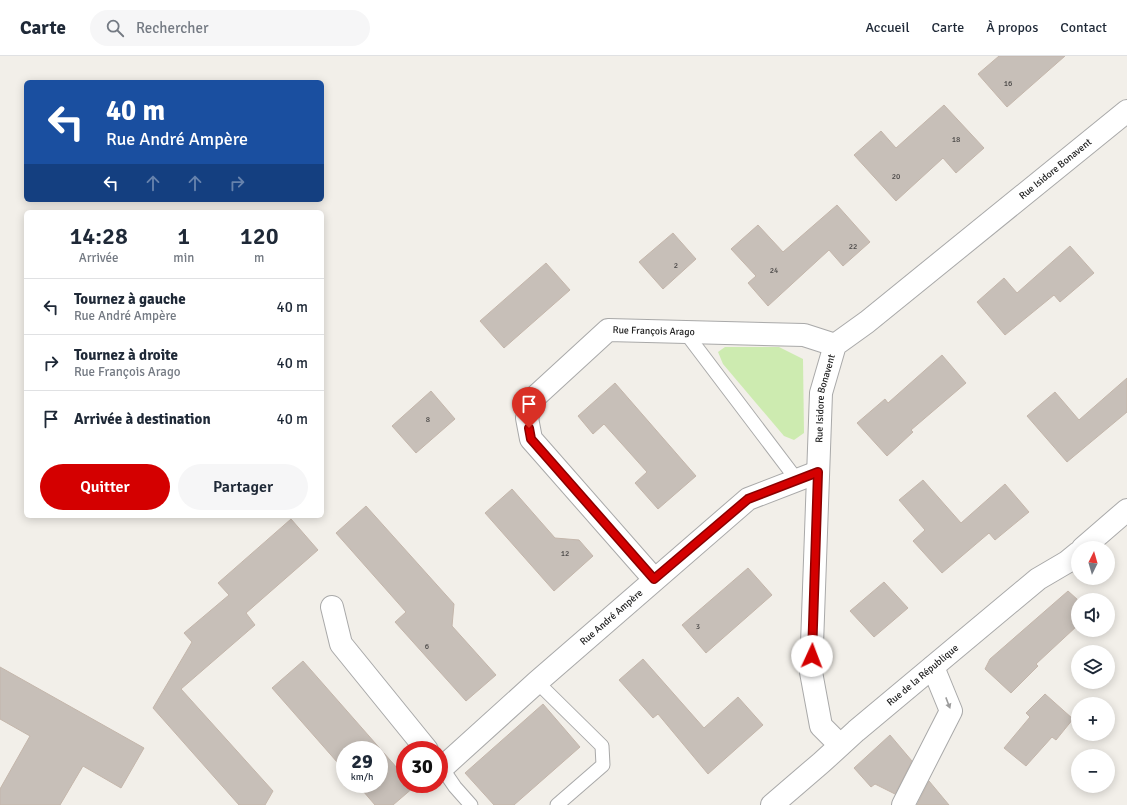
<!DOCTYPE html>
<html lang="fr">
<meta charset="utf-8">
<style>
body{margin:0;font-family:Signika,sans-serif;background:#f6f6f7;color:#1f2937;height:100vh;display:flex;flex-direction:column;font-size:15px;white-space:nowrap}
*{box-sizing:border-box;margin:0}
p{font-size:13px;color:#747a83}
.icon{flex:none;width:22px;height:22px;fill:none;stroke:currentColor;stroke-width:2;stroke-linecap:round;stroke-linejoin:round}
.map{position:relative;flex:1;overflow:hidden}
.sheet{position:absolute;left:24px;top:154px;width:300px;height:308px;display:flex;flex-direction:column;background:#fff;border-radius:6px;box-shadow:0 2px 10px #0003}
.sheet>*{flex:none}
.guide{position:absolute;left:24px;top:24px;width:300px;height:122px;border-radius:6px;box-shadow:0 2px 10px #0003;background:#1a4fa0;color:#fff;overflow:hidden}
.needle{width:26px;rotate:5deg}
.fabs{position:absolute;left:1071px;top:485px;display:grid;gap:8px}
.fabs a{display:grid;place-items:center;width:44px;height:44px;border-radius:50%;background:#fff;box-shadow:0 2px 10px #0003;font-size:20px}
.speed{position:absolute;left:336px;top:685px;display:flex;gap:8px;font-size:20px;font-weight:700;text-align:center}
.speed>*{display:grid;place-content:center;width:52px;height:52px;border-radius:50%;background:#fff;box-shadow:0 2px 10px #0003;line-height:1}
.speed small{font-size:10px;font-weight:400}
.speed .limit{border:6px solid #d22;background:#fff;color:#111}
.pin{position:absolute;display:grid;place-items:center;width:34px;height:34px;color:#fff;margin:-41px -17px;border-radius:50% 50% 50% 0;rotate:-45deg;box-shadow:0 0 4px #0007}
.pin .icon{rotate:45deg}
.me{position:absolute;width:44px;margin:-22px;rotate:2deg;stroke-linejoin:round;filter:drop-shadow(0 0 3px #0008)}
.turn{display:flex;align-items:center;gap:14px;height:84px;padding:0 16px;font-size:18px}
.turn .icon{width:52px;height:52px;stroke-width:2.5}
.turn b{display:block;font-size:28px;line-height:34px}
.lanes{display:flex;align-items:center;height:38px;padding:0 16px;background:#0003;justify-content:center;gap:20px;direction:ltr}
.lanes .off{opacity:.35}
.eta{display:flex;justify-content:space-evenly;align-items:center;height:68px;text-align:center}
.eta b{font-size:24px;font-weight:600;line-height:28px}
.action{display:flex;gap:8px;margin-top:auto;padding:8px 16px}
.action a{flex:1;height:46px;border-radius:24px;background:#d40000;color:#fff;font-size:16px;font-weight:600;line-height:46px;text-align:center}
.action a+a{background:#f6f6f7;color:#1f2937}
ul{padding:0;list-style:none}
li{display:flex;align-items:center;gap:12px;height:56px;padding:0 16px;border-top:1px solid #e0e1e3}
li div{flex:1}
li b{display:block;font-size:15px}
li em{font-style:normal}
header{display:flex;align-items:center;gap:24px;box-sizing:border-box;height:56px;padding:0 20px;background:#fff;border-bottom:1px solid #e0e1e3}
header strong{font-size:19px}
nav{display:flex;gap:22px;margin-inline-start:auto;font-size:14px}
.search{width:280px;height:36px;background:#f6f6f7;display:flex;align-items:center;gap:10px;box-sizing:border-box;padding:0 14px;border-radius:22px;color:#747a83;font-size:15px}
.map>svg:first-child{display:block}
.grass{fill:#cdebb0}
.building{fill:#c7bfb8;stroke:#c4b6ab}
.lines{fill:none;stroke-linecap:round;stroke-linejoin:round}
.service-casing{stroke:#a9a9a9;stroke-width:15}
.minor-casing{stroke:#a9a9a9;stroke-width:24}
.tertiary-casing{stroke:#a9a9a9;stroke-width:24}
.service{stroke:#fff;stroke-width:13}
.minor{stroke:#fff;stroke-width:22}
.tertiary{stroke:#fff;stroke-width:22}
.oneway{fill:#9c9c9c}
.route-casing{stroke:#8a0000;stroke-width:10}
.route{stroke:#d40000;stroke-width:7}
.labels{text-anchor:middle;dominant-baseline:central;stroke-width:3;stroke-linejoin:round;paint-order:stroke}
.number-label{font-size:8px;fill:#4b4948}
.street-label{font-size:10px;fill:#222;stroke:#fff}
</style>
<header>
<strong>Carte</strong>
<div class="search"><svg class="icon" aria-label="search" viewBox="0 0 24 24"><circle cx="10" cy="10" r="6"/><path d="M15 15l6 6"/></svg>Rechercher</div>
<nav><a>Accueil</a><a>Carte</a><a>À propos</a><a>Contact</a></nav>
</header>
<div class="map">
<svg width="1127" height="749" viewBox="0 0 1127 749">
<rect width="100%" height="100%" fill="#f2efe9"/>
<path class="grass" d="M725,291H779L803,303L804,377L794,384L784,380L723,308L718,296Z"/>
<g class="building">
<path d="M999,0H1065L1007,51L978,18Z"/>
<path d="M944,49L984,92L956,117L943,102L896,145L854,99L881,75L896,92Z"/>
<path d="M837,149L870,186L843,210L829,194L768,250L748,227L756,220L731,193L758,169L783,196Z"/>
<path d="M673,177L696,203L663,233L639,206Z"/>
<path d="M1070,190L1094,217L1060,246L1054,239L1005,279L977,246L1004,222L1017,237Z"/>
<path d="M546,207L570,234L504,292L480,265Z"/>
<path d="M942,299L966,327L911,374L913,376L887,400L857,367L885,343L888,347Z"/>
<path d="M1127,322V356L1067,406L1027,360L1055,336L1079,364Z"/>
<path d="M615,327L696,420L658,453L635,427L647,416L604,368L593,378L578,360Z"/>
<path d="M431,335L455,363L416,397L392,370Z"/>
<path d="M923,424L961,467L1005,428L1029,456L995,484L989,477L942,517L913,485L925,474L899,444Z"/>
<path d="M512,433L555,482L579,484L593,500L554,535L485,457Z"/>
<path d="M366,450L454,548L452,570L496,619L466,645L395,566L406,556L336,477Z"/>
<path d="M291,463L318,494L246,557L255,569L181,633L273,735L265,749H239L153,652L192,586L184,577L229,539L218,527Z"/>
<path d="M748,512L772,539L706,597L682,569Z"/>
<path d="M884,526L908,552L874,581L850,555Z"/>
<path d="M1068,535L1078,544V569L1036,608L1038,610L1011,637L985,613L990,603Z"/>
<path d="M643,603L704,672L738,641L763,669L708,718L658,658L653,662L619,624Z"/>
<path d="M303,605L405,721V728H411L414,731L393,749H375L357,728H379V694H345V715L272,632Z"/>
<path d="M0,611L144,692L121,732L83,710L60,749H0V733L30,680L0,663Z"/>
<path d="M1045,638L1073,663L1056,684L1052,681L1026,710L1004,692L1030,661L1026,657Z"/>
<path d="M543,648L580,691L514,749H494L465,717Z"/>
<path d="M890,679L912,705L895,738L875,728L871,731L854,712Z"/>
<path d="M929,725L949,749H917Z"/>
</g>
<g class="lines">
<g class="service-casing">
<g id="service">
<path d="M685,276L797,424"/>
<path d="M537,626L602,690L603,709L557,749"/>
<path d="M442,712L455,731L471,749"/>
</g>
</g>
<g class="minor-casing">
<g id="minor">
<path id="s1" d="M654,523L531,383L527,362L535,341L608,274L804,279L835,289"/>
<path d="M332,551L341,588L427,694"/>
<path id="s2" d="M840,689L821,670L811,616L821,337L835,289L867,266L1127,55"/>
<path id="s3" d="M439,709L442,712L537,626L748,443L818,416"/>
<path d="M903,749L951,655L933,611"/>
</g>
</g>
<g class="tertiary-casing">
<g id="tertiary">
<path d="M1083,492L1127,454"/>
<path id="s4" d="M772,749L821,707L856,675L1038,523L1067,506L1078,497"/>
</g>
</g>
<use href="#service" class="service"/>
<use href="#minor" class="minor"/>
<use href="#tertiary" class="tertiary"/>
</g>
<defs><path id="oneway-solid" d="M-6-.8H1V-3.2L6.5 0L1 3.2V.8H-6Z"/></defs>
<use class="oneway" href="#oneway-solid" transform="translate(948 647) rotate(69)"/>
<g class="lines">
<g class="route-casing">
<path id="route" d="M529,372L531,383L654,523L748,443L818,416L812,600"/>
</g>
<use href="#route" class="route"/>
</g>
<g class="labels">
<g class="number-label">
<text x="1008" y="27">16</text>
<text x="956" y="83">18</text>
<text x="896" y="120">20</text>
<text x="853" y="190">22</text>
<text x="676" y="209">2</text>
<text x="774" y="214">24</text>
<text x="428" y="363">8</text>
<text x="565" y="497">12</text>
<text x="698" y="570">3</text>
<text x="427" y="590">6</text>
</g>
<g class="street-label">
<text stroke="none"><textPath href="#s2" startOffset="693">Rue Isidore Bonavent</textPath></text>
<text stroke="none"><textPath href="#s1" startOffset="375">Rue François Arago</textPath></text>
<text stroke="none"><textPath href="#s2" startOffset="356">Rue Isidore Bonavent</textPath></text>
<text stroke="none"><textPath href="#s3" startOffset="231">Rue André Ampère</textPath></text>
<text stroke="none"><textPath href="#s4" startOffset="199">Rue de la République</textPath></text>
</g>
</g>
</svg>
<div class="fabs">
<a><svg class="needle" viewBox="-14 -14 28 28"><path d="M0-13l5 13h-10z" fill="#e53935"/><path d="M0 13l5-13h-10z" fill="#747a83"/></svg></a>
<a><svg class="icon" aria-label="sound" viewBox="0 0 24 24"><path d="M4 9h4l5-4v14l-5-4H4zM17 9q2 3 0 6"/></svg></a>
<a><svg class="icon" aria-label="layers" viewBox="0 0 24 24"><path d="M12 4l9 5-9 5-9-5zM3 14l9 5 9-5"/></svg></a>
<a>+</a>
<a>−</a>
</div>
<div class="speed"><div>29<small>km/h</small></div><div class="limit">30</div></div>
<div class="pin" style="left:529px;top:372px;background:#d93025"><svg class="icon" aria-label="arrive" viewBox="0 0 24 24"><path d="M6 21V4h12l-3 4 3 4H6"/></svg></div>
<svg class="me" style="left:812px;top:600px" viewBox="-20 -20 40 40"><circle r="19" fill="#fff"/><path d="M0-13L10 11 0 6-10 11z" fill="#d40000"/></svg>
<div class="guide">
<div class="turn"><svg class="icon" aria-label="left" viewBox="0 0 24 24"><path d="M17 20v-9H6M10 6l-5 5 5 5"/></svg><div><b>40 m</b>Rue André Ampère</div></div>
<div class="lanes"><svg class="icon" aria-label="left" viewBox="0 0 24 24"><path d="M17 20v-9H6M10 6l-5 5 5 5"/></svg><svg class="icon off" aria-label="ahead" viewBox="0 0 24 24"><path d="M12 20V5M6 11l6-6 6 6"/></svg><svg class="icon off" aria-label="ahead" viewBox="0 0 24 24"><path d="M12 20V5M6 11l6-6 6 6"/></svg><svg class="icon off" aria-label="right" viewBox="0 0 24 24"><path d="M7 20v-9h11M14 6l5 5-5 5"/></svg></div>
</div>
<section class="sheet">
<div class="eta">
<div><b>14:28</b><p>Arrivée</p></div>
<div><b>1</b><p>min</p></div>
<div><b>120</b><p>m</p></div>
</div>
<ul>
<li><svg class="icon" aria-label="left" viewBox="0 0 24 24"><path d="M17 20v-9H6M10 6l-5 5 5 5"/></svg><div><b>Tournez à gauche</b><p>Rue André Ampère</p></div><em>40 m</em></li>
<li><svg class="icon" aria-label="right" viewBox="0 0 24 24"><path d="M7 20v-9h11M14 6l5 5-5 5"/></svg><div><b>Tournez à droite</b><p>Rue François Arago</p></div><em>40 m</em></li>
<li><svg class="icon" aria-label="arrive" viewBox="0 0 24 24"><path d="M6 21V4h12l-3 4 3 4H6"/></svg><div><b>Arrivée à destination</b></div><em>40 m</em></li>
</ul>
<div class="action"><a>Quitter</a><a>Partager</a></div>
</section>
</div>
